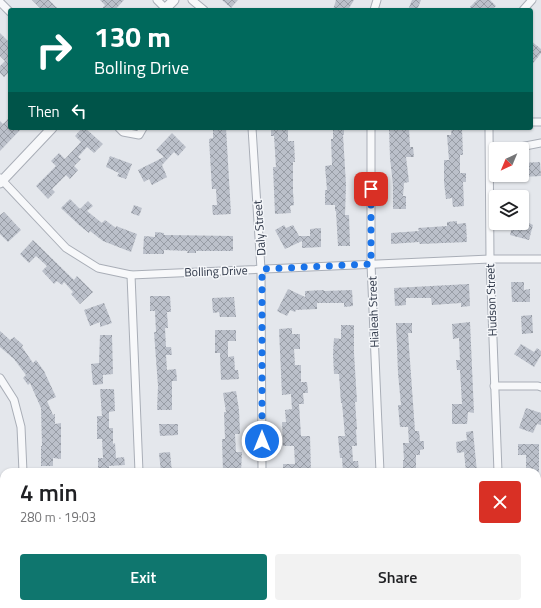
<!DOCTYPE html>
<meta charset="utf-8">
<style>
body{margin:0;font-family:"Titillium Web",sans-serif;background:#f2f2f2;color:#202124;height:100vh;display:flex;flex-direction:column;font-size:15px;white-space:nowrap}
*{box-sizing:border-box;margin:0}
p{font-size:13px;color:#757577}
.icon{flex:none;width:22px;height:22px;fill:none;stroke:currentColor;stroke-width:2;stroke-linecap:round;stroke-linejoin:round}
.map{position:relative;flex:1;overflow:hidden}
.side{position:absolute;left:0px;top:468px;width:541px;height:140px;display:flex;flex-direction:column;background:#fff;border-radius:12px 12px 0 0;box-shadow:0 1px 3px #0004}
.side>*{flex:none}
.hud{position:absolute;left:8px;top:8px;width:525px;height:122px;border-radius:4px;box-shadow:0 1px 3px #0004;background:#00695c;color:#fff;overflow:hidden}
.needle{width:26px;rotate:224deg}
.fabs{position:absolute;left:489px;top:142px;display:grid;gap:8px}
.fabs a{display:grid;place-items:center;width:40px;height:40px;border-radius:4px;background:#fff;box-shadow:0 1px 3px #0004;font-size:20px}
.pin{position:absolute;display:grid;place-items:center;width:34px;height:34px;color:#fff;margin:-17px;border-radius:8px;box-shadow:0 2px 6px #0006}
.me{position:absolute;width:44px;margin:-22px;rotate:0deg;stroke-linejoin:round;filter:drop-shadow(0 0 3px #0008)}
.turn{display:flex;align-items:center;gap:14px;height:84px;padding:0 20px;font-size:18px}
.turn .icon{width:52px;height:52px;stroke-width:2.5}
.turn b{display:block;font-size:28px;line-height:34px}
.then{display:flex;align-items:center;height:38px;padding:0 20px;background:#0003;gap:8px;font-size:15px}
.round{display:grid;place-items:center;flex:none;width:42px;height:42px;border-radius:4px;background:#f2f2f2}
.head{display:flex;align-items:center;justify-content:space-between;height:68px;padding:0 20px}
h1{font-size:24px;font-weight:600;line-height:30px}
.primary-button{display:flex;gap:8px;margin-top:auto;padding:8px 20px}
.primary-button a{flex:1;height:46px;border-radius:4px;background:#0f766e;color:#fff;font-size:16px;font-weight:600;line-height:46px;text-align:center}
.primary-button a+a{background:#f2f2f2;color:#202124}
.map>svg:first-child{display:block}
.building{fill:url(#building-cross-hatch)}
.lines{fill:none;stroke-linecap:round;stroke-linejoin:round}
.minor-casing{stroke:#a9aeb7;stroke-width:9}
.tertiary-casing{stroke:#a9aeb7;stroke-width:11}
.minor{stroke:#f7f8fa;stroke-width:7}
.tertiary{stroke:#f7f8fa;stroke-width:9}
.route{stroke:#1a73e8;stroke-width:7;stroke-dasharray:0 12.6}
.labels{text-anchor:middle;dominant-baseline:central;stroke-width:3;stroke-linejoin:round;paint-order:stroke}
.street-label{font-size:12px;fill:#2b3445;stroke:#f4f6f9}
</style>
<div class="map">
<svg width="541" height="608" viewBox="0 0 541 608">
<defs>
<pattern id="building-cross-hatch" width="8" height="8" patternUnits="userSpaceOnUse"><rect width="8" height="8" fill="#bbc0ca"/><path d="M0 0l8 8M0 8l8-8" fill="none" stroke="#989da6"/></pattern>
</defs>
<rect width="100%" height="100%" fill="#e4e7ec"/>
<g class="building">
<path d="M32,0H49L59,10H42Z"/>
<path d="M100,0H124L115,10H101L105,5Z"/>
<path d="M222,0H238L231,8Z"/>
<path d="M336,0H354L348,10H333Z"/>
<path d="M412,0H421L417,10H408Z"/>
<path d="M477,0H490L496,6L492,10H473L470,7Z"/>
<path d="M0,33L10,43V71L4,77L0,73V66L5,61L0,56Z"/>
<path d="M531,41L541,49V53L531,66Z"/>
<path d="M10,117V128H22L0,151V121L3,124Z"/>
<path d="M82,128H85L103,144L94,153L87,147L78,157L81,159L74,166L78,170L70,179L66,175L52,189L55,192L48,199L36,186L56,166L51,161L59,153L65,159L81,142L75,136Z"/>
<path d="M213,128H226L231,214L213,215L212,205H217L216,189H212L209,139L213,138Z"/>
<path d="M271,128H288V141H294L295,162H293V192L294,205L290,206L291,213L275,214L273,167H276L274,136H271Z"/>
<path d="M333,128H344V135H343L346,185L345,215H349L350,246H338L336,211H335V205H325V190H327L325,166L332,165L331,139H333Z"/>
<path d="M389,128H409L410,147H413L414,157H406L409,182L404,183L403,196H406V209H393V185L390,158Z"/>
<path d="M452,128H462L463,155H460V173H466V182H463L464,206L453,207L452,198L446,199L444,182V160H449L447,135H451Z"/>
<path d="M172,133L186,147L178,156L174,152L162,165L167,177L152,185L149,179L144,182L138,170L164,157L156,150Z"/>
<path d="M110,156L132,164L126,179L117,176L119,173L106,167Z"/>
<path d="M540,162L541,176L522,177V163Z"/>
<path d="M523,190L524,197H503V192Z"/>
<path d="M70,199L80,209L88,201L93,206L87,211L102,223L105,220L116,228V226L137,234L131,252L103,241L90,231L89,233L79,225L61,208Z"/>
<path d="M522,202H527L529,223L533,225L529,240L510,235L513,223H522Z"/>
<path d="M134,205L142,208L139,216L131,213Z"/>
<path d="M4,212L21,230L8,242L0,234V215Z"/>
<path d="M457,221V224L466,223L467,242L420,244L419,242L391,244V233L419,231L418,228L447,226V222Z"/>
<path d="M284,225L286,228L293,225L299,236H310V229L321,228V247L302,248V241L285,249L275,230Z"/>
<path d="M155,232L164,233V235L233,236V251H196V253H187L188,251L164,250V254H143L144,236L155,237Z"/>
<path d="M33,240L74,280L77,276L93,292L80,304L71,294L73,292L64,282L62,285L57,281L54,284L42,271L47,266L36,256L29,263L20,254Z"/>
<path d="M511,282H524V290L530,289V302H512Z"/>
<path d="M469,284L470,306L461,307V303L432,305L431,298H406V305L395,306L394,288Z"/>
<path d="M288,289L305,297V291L324,290V291L352,290L353,306L344,307V303H317V309L296,310L295,312L290,310L287,316L277,311Z"/>
<path d="M150,296H170L171,312H167L168,328H165L166,347H171L172,355H166L167,370L176,369L177,381H172V410H157L158,386L154,332H156L155,311H150Z"/>
<path d="M234,297L236,317H220L219,312L213,313L212,298Z"/>
<path d="M104,303L112,323L100,327V322L90,326L84,310Z"/>
<path d="M532,315L533,333L522,334L521,316Z"/>
<path d="M470,322L474,413L468,412L467,424H452V404H462L460,370H457L456,360H460L459,338L453,339L452,324Z"/>
<path d="M396,323H412V333H408L415,431H419L420,441H424V449L420,450V455H416V472H403V460H404L403,443H409L408,427H400L398,405H401L398,373Z"/>
<path d="M341,325H354V353L357,402H355L357,429L356,430L357,446H352L353,461H358L359,472H343L342,458H340L338,436H345L342,403H341L339,374H334L333,354L334,338L341,339Z"/>
<path d="M292,328V334H300V349H294L295,365H301V382H307L308,393H303L304,404H299L301,436H310L311,472H283V464H295L294,446H283L282,422H286L285,410L292,409L291,394L282,395L279,329Z"/>
<path d="M215,330H236V341H228V357L234,356L235,370H238L239,379L221,380L220,353H215Z"/>
<path d="M0,331L10,340L14,337L23,345L22,347L33,363L36,360L44,371L56,397L47,401L53,415L55,414V424L61,423V459L53,458V466H41V446H42L41,408L30,383L28,385L23,378L26,375L14,359L0,347Z"/>
<path d="M100,335H112L113,374L103,375V384L93,385L91,364L99,363Z"/>
<path d="M521,344L534,352L537,348L541,351V355L534,367L514,354Z"/>
<path d="M100,389H114L115,411L109,412V428H113V444L115,443L116,458L124,457L125,465L109,466V472H98V458H103L102,439H97V416H102Z"/>
<path d="M236,391L239,410L240,434H235L236,452H242L241,472H223L222,439H225L224,412H226L223,393Z"/>
<path d="M526,408L541,413V425L537,424L533,433L519,428Z"/>
<path d="M159,424H178V435L160,436Z"/>
<path d="M473,431L477,472H466L464,452L457,453L456,442L467,440L466,432Z"/>
<path d="M518,444H539V472H526V455H518Z"/>
<path d="M170,452L172,472H161L159,453Z"/>
</g>
<g class="lines">
<g class="minor-casing">
<g id="minor">
<path d="M157,0L166,9"/>
<path d="M192,0L204,10"/>
<path d="M0,2L10,12"/>
<path d="M374,10L377,0"/>
<path d="M523,10L532,0"/>
<path d="M531,122H541"/>
<path d="M119,128L123,132L139,135L143,128"/>
<path d="M252,128L261,269L262,472"/>
<path d="M371,128V264L380,472"/>
<path d="M489,128L490,259L498,472"/>
<path d="M510,149L541,143"/>
<path d="M0,178L66,248L98,268L131,275L490,259H541"/>
<path d="M131,275L139,472"/>
<path d="M0,378L14,400L21,427L23,472"/>
<path d="M494,386H538L541,387"/>
<path d="M0,552L4,551"/>
<path d="M26,604V608"/>
<path d="M392,604L394,608"/>
<path d="M525,604L528,608"/>
</g>
</g>
<g class="tertiary-casing">
<g id="tertiary">
<path d="M164,10L174,0"/>
<path d="M0,183L52,128"/>
</g>
</g>
<use href="#minor" class="minor"/>
<use href="#tertiary" class="tertiary"/>
</g>
<g class="lines">
<path class="route" d="M262,441V269L371,264V189"/>
</g>
<g class="labels">
<g class="street-label">
<text transform="translate(259 228) rotate(-94)">Daly Street</text>
<text transform="translate(216 271) rotate(-2)">Bolling Drive</text>
<text transform="translate(491 300) rotate(-92)">Hudson Street</text>
<text transform="translate(373 312) rotate(-92)">Hialeah Street</text>
</g>
</g>
</svg>
<div class="fabs">
<a><svg class="needle" viewBox="-14 -14 28 28"><path d="M0-13l5 13h-10z" fill="#e53935"/><path d="M0 13l5-13h-10z" fill="#757577"/></svg></a>
<a><svg class="icon" aria-label="layers" viewBox="0 0 24 24"><path d="M12 4l9 5-9 5-9-5zM3 14l9 5 9-5"/></svg></a>
</div>
<div class="pin" style="left:371px;top:189px;background:#d93025"><svg class="icon" aria-label="arrive" viewBox="0 0 24 24"><path d="M6 21V4h12l-3 4 3 4H6"/></svg></div>
<svg class="me" style="left:262px;top:441px" viewBox="-20 -20 40 40"><circle r="17" fill="#1a73e8" stroke="#fff" stroke-width="3"/><path d="M0-11L8 9 0 5-8 9z" fill="#fff"/></svg>
<div class="hud">
<div class="turn"><svg class="icon" aria-label="right" viewBox="0 0 24 24"><path d="M7 20v-9h11M14 6l5 5-5 5"/></svg><div><b>130 m</b>Bolling Drive</div></div>
<div class="then">Then<svg class="icon" aria-label="left" viewBox="0 0 24 24"><path d="M17 20v-9H6M10 6l-5 5 5 5"/></svg></div>
</div>
<section class="side">
<div class="head"><div><h1>4 min</h1><p>280 m · 19:03</p></div><a class="round" style="background:#d93025;color:#fff"><svg class="icon" aria-label="close" viewBox="0 0 24 24"><path d="M6 6l12 12M18 6L6 18"/></svg></a></div>
<div class="primary-button"><a>Exit</a><a>Share</a></div>
</section>
</div>
